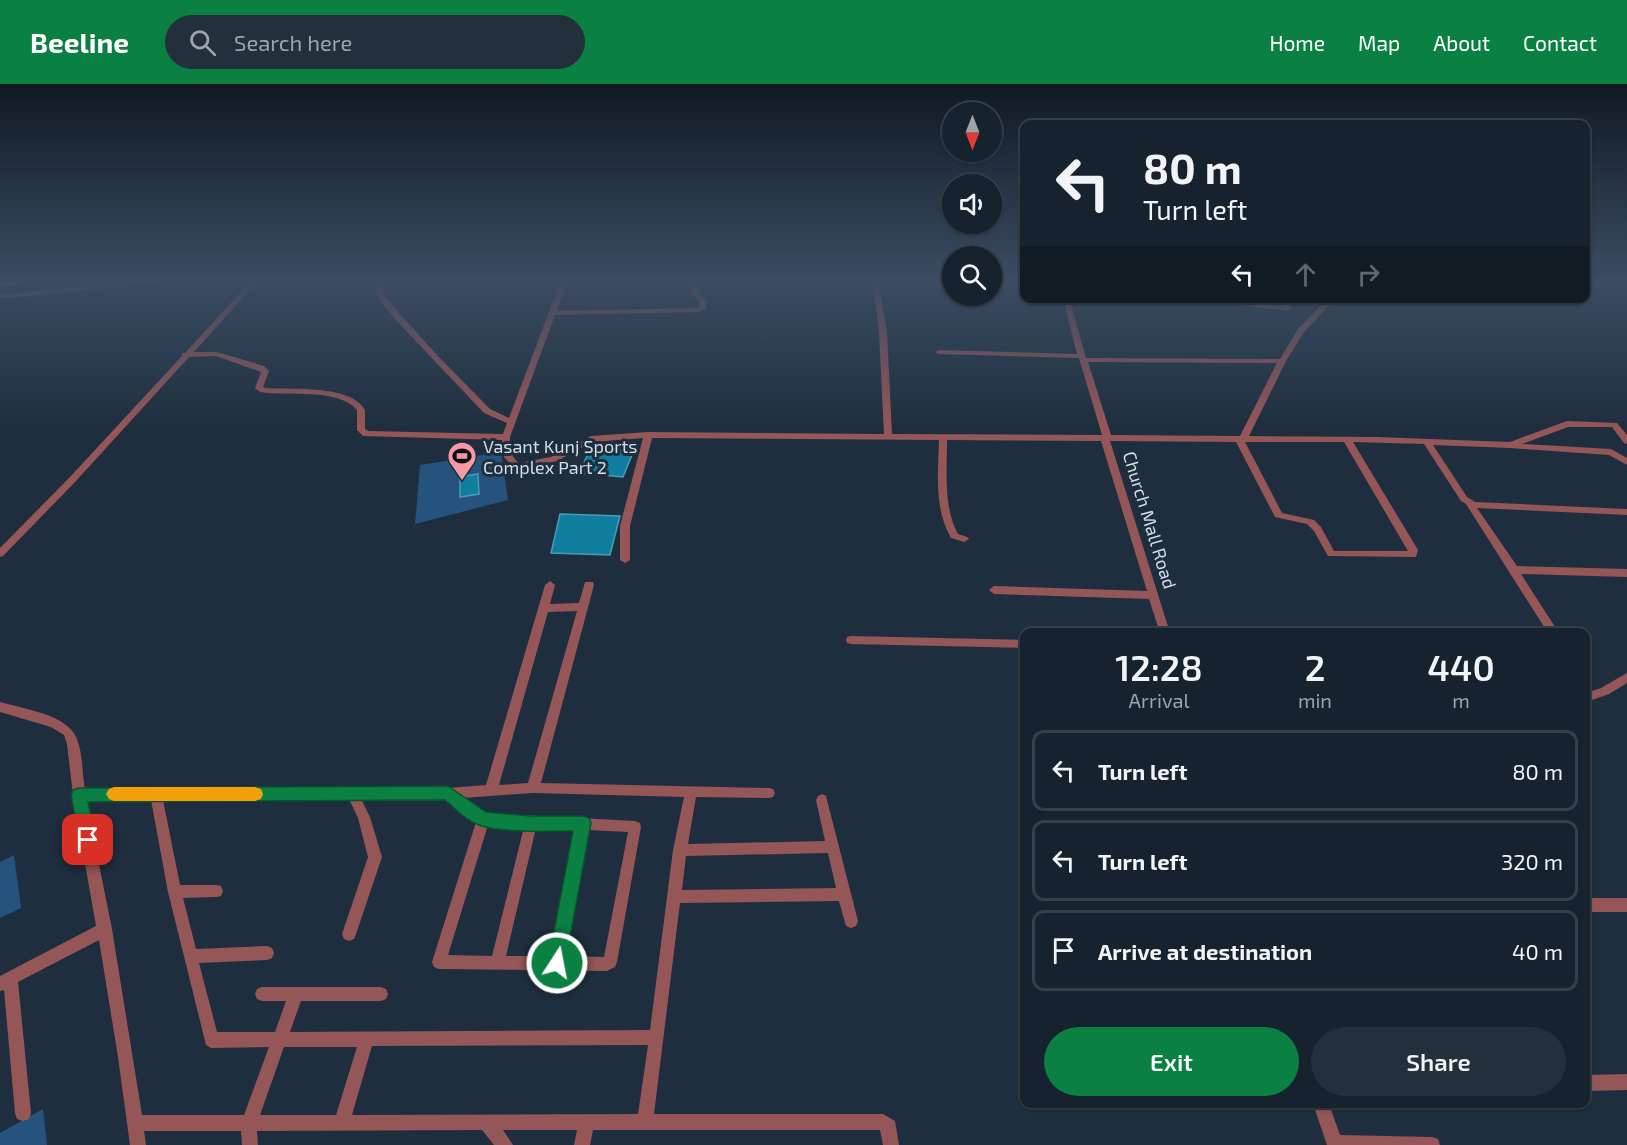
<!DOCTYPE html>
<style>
body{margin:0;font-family:"Exo 2",sans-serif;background:#232f3a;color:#f1f3f6;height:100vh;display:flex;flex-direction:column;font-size:22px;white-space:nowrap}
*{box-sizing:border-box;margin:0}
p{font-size:20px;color:#9ea4aa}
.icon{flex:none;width:33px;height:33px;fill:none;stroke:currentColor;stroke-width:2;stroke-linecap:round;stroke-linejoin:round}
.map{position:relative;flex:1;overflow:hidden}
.details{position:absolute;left:1020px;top:544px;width:570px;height:480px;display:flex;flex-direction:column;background:#16222e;border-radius:12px;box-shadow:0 2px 4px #0004,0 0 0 2px #353f4a}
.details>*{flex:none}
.hud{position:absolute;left:1020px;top:36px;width:570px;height:183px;border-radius:12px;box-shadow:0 2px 4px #0004,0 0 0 2px #353f4a;background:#16222e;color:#f1f3f6;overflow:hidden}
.needle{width:39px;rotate:180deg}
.buttons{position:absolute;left:942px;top:18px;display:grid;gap:12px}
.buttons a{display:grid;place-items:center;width:60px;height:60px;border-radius:50%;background:#16222e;box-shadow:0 2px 4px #0004,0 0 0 2px #353f4a;font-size:30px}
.pin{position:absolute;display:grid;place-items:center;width:51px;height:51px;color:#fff;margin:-26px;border-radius:12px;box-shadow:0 3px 9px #0006}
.me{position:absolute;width:66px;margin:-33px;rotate:11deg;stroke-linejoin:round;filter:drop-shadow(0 0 4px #0008)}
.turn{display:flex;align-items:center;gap:21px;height:126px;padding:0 24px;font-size:27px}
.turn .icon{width:78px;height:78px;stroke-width:2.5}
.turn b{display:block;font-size:42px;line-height:51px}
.lanes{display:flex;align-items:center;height:57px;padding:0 24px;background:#0003;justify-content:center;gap:30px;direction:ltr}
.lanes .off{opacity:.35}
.eta{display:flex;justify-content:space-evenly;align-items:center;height:102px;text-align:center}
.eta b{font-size:36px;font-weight:600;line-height:42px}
.action{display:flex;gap:12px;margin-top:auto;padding:12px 24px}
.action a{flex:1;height:69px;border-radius:36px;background:#0b8043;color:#fff;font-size:24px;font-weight:600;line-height:69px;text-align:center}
.action a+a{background:#232f3a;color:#f1f3f6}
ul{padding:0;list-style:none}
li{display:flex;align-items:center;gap:18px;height:81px;margin:0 12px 9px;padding:0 12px;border:3px solid #353f4a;border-radius:12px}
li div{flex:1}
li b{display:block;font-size:22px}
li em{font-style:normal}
header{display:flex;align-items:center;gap:36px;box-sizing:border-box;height:84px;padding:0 30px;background:#0b8043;color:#fff}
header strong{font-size:28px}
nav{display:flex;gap:33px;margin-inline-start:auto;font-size:21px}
.search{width:420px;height:54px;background:#232f3a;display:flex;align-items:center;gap:15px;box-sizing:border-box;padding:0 21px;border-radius:33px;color:#9ea4aa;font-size:22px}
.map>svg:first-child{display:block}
.green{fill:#26537d}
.water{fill:#107f9f;stroke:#4a9bb5;stroke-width:1.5}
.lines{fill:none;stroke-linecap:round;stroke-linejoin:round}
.minor{fill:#955657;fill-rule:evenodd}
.highway{fill:#ecadac;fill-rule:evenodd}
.route{fill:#0b8043;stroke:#07532c;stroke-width:1.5}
.slow{fill:#f59e0b}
.labels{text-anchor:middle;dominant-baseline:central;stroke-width:6;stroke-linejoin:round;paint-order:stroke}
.poi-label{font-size:18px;fill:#d3dde7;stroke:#1e2e3e;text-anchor:start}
.street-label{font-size:18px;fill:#d3dde7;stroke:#1e2e3e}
</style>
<header>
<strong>Beeline</strong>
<div class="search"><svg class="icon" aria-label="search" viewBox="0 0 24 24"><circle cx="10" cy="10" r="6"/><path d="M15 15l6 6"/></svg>Search here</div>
<nav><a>Home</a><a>Map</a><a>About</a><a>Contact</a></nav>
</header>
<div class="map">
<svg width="1627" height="1061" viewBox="0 0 1627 1061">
<rect width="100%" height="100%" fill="#1e2e3e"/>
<g class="green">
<path d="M501,368L508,416L415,440L420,381Z"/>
<path d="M14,771L21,824L0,834V778Z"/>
<path d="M43,1025L47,1061H0V1049Z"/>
</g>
<g class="water">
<path d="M606,365L634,366L623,393L579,389L588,370Z"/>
<path d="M478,390L479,410L460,413V393Z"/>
<path d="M560,430L620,432L610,471L551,469Z"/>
</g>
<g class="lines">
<g class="minor">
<path d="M17,196H31L0,204V200Z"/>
<path d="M139,196H165L162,198L10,214L0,213V209L10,210Z"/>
<path d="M252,196H259L194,268H217L264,282L269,287L263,303L265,304C291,306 351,300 365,326V345L368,347L503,350L507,339L484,329L392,232L375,208L380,196H387L383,208L398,228L437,271L490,325L509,334L561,196H568L557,227L698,224L699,217L690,208L692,196H699L698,208L707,217L706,225L699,228L555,231L510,353C510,364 510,372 519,379L551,373L591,352L648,348L884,350L879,248L873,199L876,197L879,199L887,248L892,350L1102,351L1079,274L939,270L935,268L939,266L1077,270L1063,214L1240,216L1258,220L1283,222L1280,215L1287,214L1291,224L1287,226L1258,224L1240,220L1070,217L1086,274L1280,275L1298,245L1329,214H1336L1304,248L1286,277L1249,352L1377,353L1510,358L1567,337L1617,339L1627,351V360L1624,359L1612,343H1568L1522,360L1611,365L1627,374V381L1609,371L1510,364L1433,361L1467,413L1475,418L1627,425V431L1477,424L1517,482L1627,485V493L1521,490L1559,549H1548L1466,420L1461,417L1424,360L1353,358L1418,466L1416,473L1328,472L1314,447L1307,440L1275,433L1236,358L1110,357L1170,549H1160L1149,515L994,510L989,506L994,502L1147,507L1101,357L947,356C947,385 943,423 958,450L967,453L969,455L964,458L951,454C934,425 938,388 939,356L652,354L630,442V476L625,479L620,476V442L643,354L593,358L557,377L518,385L511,381L504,373L502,356L363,352L357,346V326C337,303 288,313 260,308L255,304L261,288L216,272L189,273L76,397L3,472L0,473V464L70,393L182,272V269H185ZM1088,278L1277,279L1240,352L1111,351ZM1245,358H1344L1408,467H1334L1321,443L1314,436L1282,429Z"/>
<path d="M550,497L555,501L550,520L579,519L585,498H593L594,501L541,699L769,704L773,705L775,709L773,713L769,714L696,713L688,760L825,757L816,716L818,712L822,710L826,712L858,837L856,842L851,844L846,842L839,817L680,819L654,1030H883L895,1037L899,1061H883L880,1046H593L590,1061H574L577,1046H503L513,1061H494L482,1046L257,1047L258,1061H242L241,1047H144L146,1061H130L118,973L99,856L18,898L31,1029L29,1035L23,1037L17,1035L15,1029L4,906L0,907V892L96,842L73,711L67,660L64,651L51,643L0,628V618C23,625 68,630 77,655C83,671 82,689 85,706L448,704L486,701L545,501ZM577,527L528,699L499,701L548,528ZM533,709L684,713L673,766L650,946L290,948L301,917H381L386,915L388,910L386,905L381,903H262L257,905L255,910L257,915L262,917H286L275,948H217L199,879L267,876L272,874L274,869L272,864L267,862L196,865L183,814L216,813L221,812L223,807L221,802L216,801H180L163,716L349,715L358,734L368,773L342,850L344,855L349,857L354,855L356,850L382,773L370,733L361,715L445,714L466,732L476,738L432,878L434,883L439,885L607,887L615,883L617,878L641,743L640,739L635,737L485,729L474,724L462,714ZM86,716H151L168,808L206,961L211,964L269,963L244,1031H142L112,845ZM488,741L524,743L492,872L448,871ZM536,744L575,746L551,872H506ZM588,746L628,748L604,873L565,872ZM828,769L836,804L682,806L686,772ZM648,961L638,1030L352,1031L372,962ZM284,963H357L336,1031H260Z"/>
<path d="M851,552L1024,556V564L851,560L847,559L846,556L847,553Z"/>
<path d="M1627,589V599L1609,610L1586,618V609L1601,604Z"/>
<rect x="1586" y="814" width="41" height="14"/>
<path d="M1627,990V1006L1586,1007V991Z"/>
<path d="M1313,1020H1329L1340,1051L1432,1053L1438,1055L1440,1061H1327Z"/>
</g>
<path class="highway" d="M24,196L23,198L0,203V197Z"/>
</g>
<linearGradient id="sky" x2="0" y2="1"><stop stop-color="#101922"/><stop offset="0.57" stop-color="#3b4c63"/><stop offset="1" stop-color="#3b4c63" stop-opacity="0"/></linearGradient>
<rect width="1627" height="345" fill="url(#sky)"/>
<path class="route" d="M448,702L486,728L531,732H583L589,734L591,739L564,886L557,889L551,886L548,879L573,747C551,747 498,749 479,741C466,736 456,726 445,716L88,718L96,756L94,761L88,763L82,761L79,756L71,711L73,706L79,704Z"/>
<path class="slow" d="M114,703H255L261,705L263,710L261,715L255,717H114L109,715L106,710L109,705Z"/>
<defs>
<g id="stadium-pin" transform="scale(1.5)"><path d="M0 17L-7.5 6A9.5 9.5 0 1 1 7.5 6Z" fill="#f49aa4" stroke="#1e2e3e"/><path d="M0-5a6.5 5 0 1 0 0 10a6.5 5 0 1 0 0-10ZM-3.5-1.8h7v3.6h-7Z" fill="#111"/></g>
</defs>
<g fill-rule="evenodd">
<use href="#stadium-pin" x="462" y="372"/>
</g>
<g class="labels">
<g class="poi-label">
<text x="483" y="362">Vasant Kunj Sports<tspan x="483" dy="21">Complex Part 2</tspan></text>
</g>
<g class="street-label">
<text transform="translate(1150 436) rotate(73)">Church Mall Road</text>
</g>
</g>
</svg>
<div class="buttons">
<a><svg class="needle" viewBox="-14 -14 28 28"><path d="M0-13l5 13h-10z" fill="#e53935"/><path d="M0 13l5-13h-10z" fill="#9ea4aa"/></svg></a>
<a><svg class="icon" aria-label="sound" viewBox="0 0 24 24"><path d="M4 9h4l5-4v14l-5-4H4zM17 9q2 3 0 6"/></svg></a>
<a><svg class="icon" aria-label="search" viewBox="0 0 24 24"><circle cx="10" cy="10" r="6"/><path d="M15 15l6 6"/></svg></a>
</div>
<div class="pin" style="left:88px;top:756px;background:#d93025"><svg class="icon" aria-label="arrive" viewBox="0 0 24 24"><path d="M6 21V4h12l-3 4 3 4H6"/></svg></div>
<svg class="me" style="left:557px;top:879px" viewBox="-20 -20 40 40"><circle r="17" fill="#0b8043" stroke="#fff" stroke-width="3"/><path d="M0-11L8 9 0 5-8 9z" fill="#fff"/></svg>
<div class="hud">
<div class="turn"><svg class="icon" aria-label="left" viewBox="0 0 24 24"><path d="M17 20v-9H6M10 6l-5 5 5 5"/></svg><div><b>80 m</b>Turn left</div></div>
<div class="lanes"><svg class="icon" aria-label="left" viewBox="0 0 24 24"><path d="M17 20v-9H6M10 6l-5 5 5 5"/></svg><svg class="icon off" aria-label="ahead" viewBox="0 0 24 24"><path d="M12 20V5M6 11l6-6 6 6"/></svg><svg class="icon off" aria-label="right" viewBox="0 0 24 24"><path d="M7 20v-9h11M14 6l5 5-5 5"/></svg></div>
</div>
<section class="details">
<div class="eta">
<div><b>12:28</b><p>Arrival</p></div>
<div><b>2</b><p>min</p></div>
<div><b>440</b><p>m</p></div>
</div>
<ul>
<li><svg class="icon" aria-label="left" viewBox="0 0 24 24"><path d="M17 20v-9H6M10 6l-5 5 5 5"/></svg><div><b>Turn left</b></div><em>80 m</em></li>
<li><svg class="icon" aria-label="left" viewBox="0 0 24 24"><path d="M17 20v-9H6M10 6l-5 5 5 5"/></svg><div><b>Turn left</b></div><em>320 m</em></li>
<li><svg class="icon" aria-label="arrive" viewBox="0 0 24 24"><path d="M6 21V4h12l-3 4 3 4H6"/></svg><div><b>Arrive at destination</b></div><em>40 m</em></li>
</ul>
<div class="action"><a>Exit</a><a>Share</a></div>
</section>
</div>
